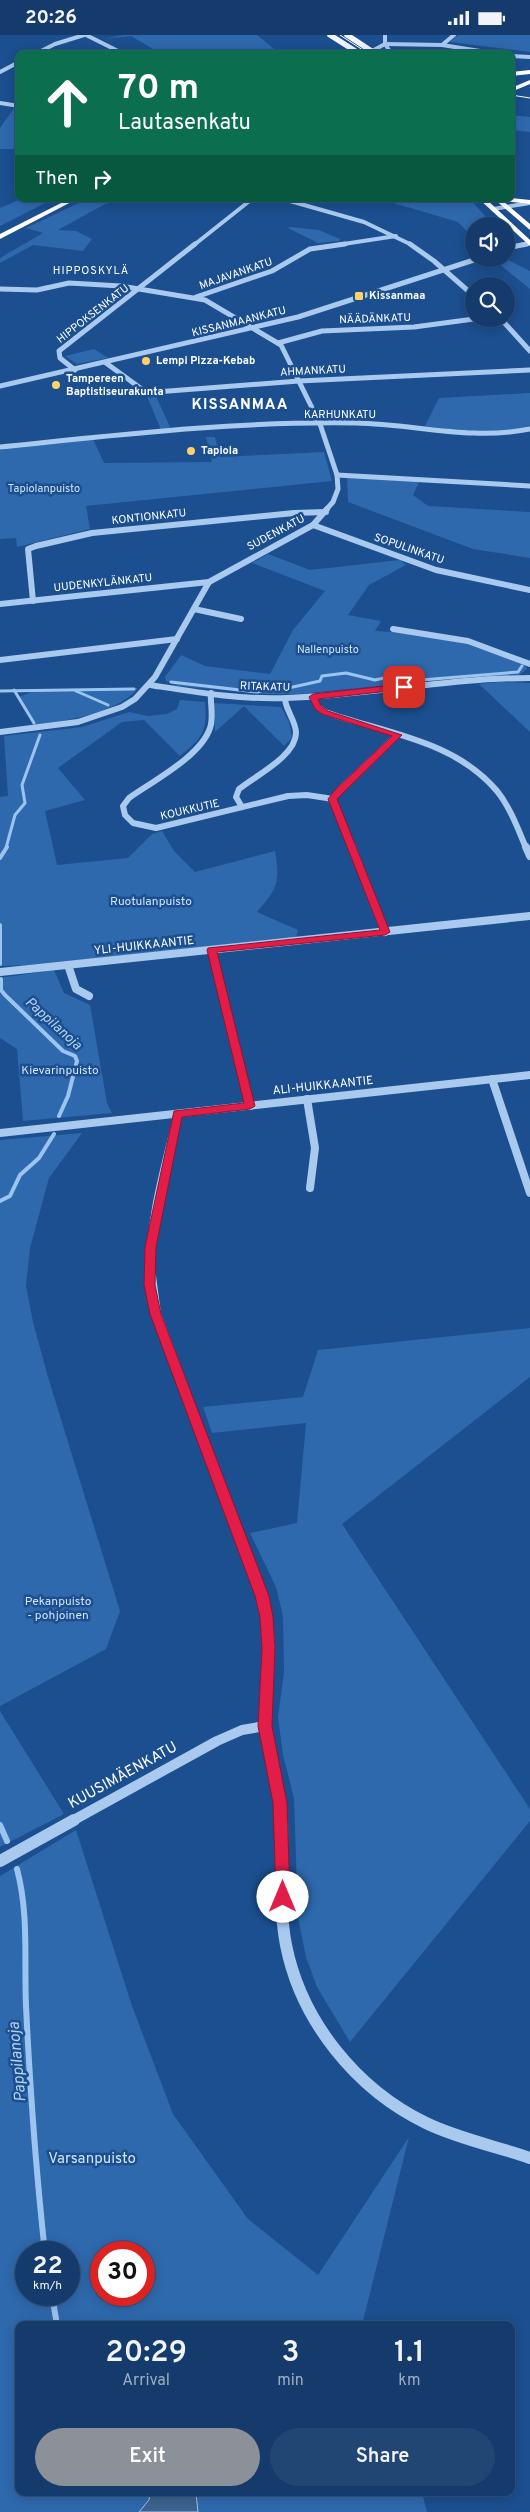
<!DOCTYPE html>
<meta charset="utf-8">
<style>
body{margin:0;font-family:Overpass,sans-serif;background:#214673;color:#f1f3f6;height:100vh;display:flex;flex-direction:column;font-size:19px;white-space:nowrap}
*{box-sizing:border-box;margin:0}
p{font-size:16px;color:#9dadc1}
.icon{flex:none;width:28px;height:28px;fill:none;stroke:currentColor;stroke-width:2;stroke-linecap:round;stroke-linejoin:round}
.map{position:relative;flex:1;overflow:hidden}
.side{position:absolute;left:15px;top:2286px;width:500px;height:175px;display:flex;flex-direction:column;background:#143b6b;border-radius:10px;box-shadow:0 2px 12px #0003,0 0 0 1px #33557e}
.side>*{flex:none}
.top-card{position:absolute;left:15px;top:15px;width:500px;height:152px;border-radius:10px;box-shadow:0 2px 12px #0003,0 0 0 1px #33557e;background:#0b6e4f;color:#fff;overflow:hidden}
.tools{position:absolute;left:465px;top:182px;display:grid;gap:10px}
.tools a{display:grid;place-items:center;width:50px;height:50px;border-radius:50%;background:#143b6b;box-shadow:0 2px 12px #0003,0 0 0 1px #33557e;font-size:25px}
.speed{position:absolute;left:15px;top:2206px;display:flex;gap:10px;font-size:25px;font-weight:700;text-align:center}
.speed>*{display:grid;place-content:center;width:65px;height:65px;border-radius:50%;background:#143b6b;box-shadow:0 2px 12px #0003,0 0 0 1px #33557e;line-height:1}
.speed small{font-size:12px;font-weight:400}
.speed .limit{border:8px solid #d22;background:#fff;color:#111}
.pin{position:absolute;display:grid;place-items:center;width:42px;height:42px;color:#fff;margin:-21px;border-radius:10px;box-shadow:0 2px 8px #0006}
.me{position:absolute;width:55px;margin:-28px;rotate:0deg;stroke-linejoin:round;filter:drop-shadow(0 0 4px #0008)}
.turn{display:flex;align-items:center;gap:18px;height:105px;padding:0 20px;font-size:22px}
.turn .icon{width:65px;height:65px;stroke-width:2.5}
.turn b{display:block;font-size:35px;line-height:42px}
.then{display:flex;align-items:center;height:48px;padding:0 20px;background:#0003;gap:10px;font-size:19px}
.eta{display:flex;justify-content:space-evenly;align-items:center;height:85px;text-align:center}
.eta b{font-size:30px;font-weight:600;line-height:35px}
.action{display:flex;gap:10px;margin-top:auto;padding:10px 20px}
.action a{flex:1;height:58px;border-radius:30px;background:#8c9099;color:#fff;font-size:20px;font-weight:600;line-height:58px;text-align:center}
.action a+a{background:#214673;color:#f1f3f6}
.status{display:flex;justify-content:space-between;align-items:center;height:35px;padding:0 25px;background:#143b6b;direction:ltr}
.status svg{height:14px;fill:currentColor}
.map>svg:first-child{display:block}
.green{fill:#2e69ad;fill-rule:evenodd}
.water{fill:#3c6290;stroke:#9cc4f0}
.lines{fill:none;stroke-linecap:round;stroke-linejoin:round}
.stream-far2{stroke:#9cc4f0;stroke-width:3}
.stream-far1{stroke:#9cc4f0;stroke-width:4}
.stream{stroke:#9cc4f0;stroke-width:6}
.minor-far5{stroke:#a9c9ee;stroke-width:4}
.minor-far4{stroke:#a9c9ee;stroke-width:5}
.minor-far3{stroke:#a9c9ee;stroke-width:6}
.minor-far2{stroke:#a9c9ee;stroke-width:8}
.minor-far1{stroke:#a9c9ee;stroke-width:10}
.minor{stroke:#a9c9ee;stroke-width:12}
.major{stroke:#f0f6ff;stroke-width:5.5}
.highway{fill:#fff;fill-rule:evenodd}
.tram{stroke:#fff;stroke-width:1}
.route{fill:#e11d48;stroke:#92132f}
.poi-dot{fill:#ffd166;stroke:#1b4f8f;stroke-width:2}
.labels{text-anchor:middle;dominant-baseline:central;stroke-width:5;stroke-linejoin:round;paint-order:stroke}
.far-neighbourhood-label{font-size:11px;letter-spacing:1px;fill:#fff;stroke:#1b4f8f}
.far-street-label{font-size:11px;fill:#fff;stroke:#1b4f8f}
.far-poi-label{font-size:11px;font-weight:bold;fill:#fff;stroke:#1b4f8f;text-anchor:start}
.far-park-label{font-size:11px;fill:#cfe3fa;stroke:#1b4f8f}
.park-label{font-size:12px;fill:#cfe3fa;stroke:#1b4f8f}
.street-label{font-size:12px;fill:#fff;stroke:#1b4f8f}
.water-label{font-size:14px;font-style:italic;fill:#b5d3f5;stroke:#1b4f8f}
.far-district-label{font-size:15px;font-weight:bold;letter-spacing:1px;fill:#fff;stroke:#1b4f8f}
.near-street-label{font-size:15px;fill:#fff;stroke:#1b4f8f}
.near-park-label{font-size:15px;fill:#cfe3fa;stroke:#1b4f8f}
.near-water-label{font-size:16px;font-style:italic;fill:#b5d3f5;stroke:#1b4f8f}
</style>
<div class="status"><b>20:26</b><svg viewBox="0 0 49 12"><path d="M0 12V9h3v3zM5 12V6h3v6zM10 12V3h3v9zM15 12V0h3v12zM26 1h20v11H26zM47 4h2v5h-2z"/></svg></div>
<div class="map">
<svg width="530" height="2477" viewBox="0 0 530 2477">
<rect width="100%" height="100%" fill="#1b4f8f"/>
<g class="green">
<path d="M124,0H257L280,19H145L153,14L131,1L103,4Z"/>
<path d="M458,0H530V17L450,7Z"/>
<path d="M14,73H19V83L14,85L19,86V114H0V93Z"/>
<path d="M511,80L530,82V97L511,95Z"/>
<path d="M21,164H53L0,191V173Z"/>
<path d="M87,164H128L105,169L58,195L76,196L92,204L83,216L33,210L0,228V223L43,198L26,193Z"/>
<path d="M380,164H470L494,191H474V204L458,187Z"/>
<path d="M291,192L319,195L340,204L339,206L318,208L288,193Z"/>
<path d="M493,224H506L530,236V254Z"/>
<path d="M94,314L108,323L77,329L65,321Z"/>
<path d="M530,358V391C496,402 459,396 425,391L439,363Z"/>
<path d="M146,359H155L171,394L161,395Z"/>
<path d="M206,402H215L220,422L324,417L332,446L86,471L90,494L17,512L16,503L0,504V415L93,404L104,428L212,427Z"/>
<path d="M347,443L420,445L413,460L428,471L530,477V523L473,514L348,467Z"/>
<path d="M268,519L310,535L400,525L406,530L369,550L348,580L381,586L375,596L409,598L468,609L525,629L527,634L519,640L469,642L298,659H266L177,651L166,646L165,642L181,620L205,631L270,639L293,595L325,556L252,528Z"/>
<path d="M501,647L530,648V697L479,649Z"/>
<path d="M138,653C117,679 64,686 33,690L19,662L34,656Z"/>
<path d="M180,665L205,667C208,696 202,703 180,721L144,685L122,687L58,733L85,765L45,776L57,830L128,823L152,799L162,796L174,816L195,837L275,816C280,847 278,853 257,877L298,895L296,903L27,930L0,931V762L8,761L4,701L82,692L129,677L148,681L167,679L177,674Z"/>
<path d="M214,668L281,672L289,687L292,703L284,711L244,671L215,697Z"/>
<path d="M54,935L64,958L90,970L107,1068L112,1078L23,1086L17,1014L0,1003V943Z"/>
<path d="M82,1098L49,1143L30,1213L26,1251L33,1287L48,1342L120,1576L106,1614L0,1671V1105Z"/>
<path d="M530,1293V1342L342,1489L530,1774V1786L350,2007L317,1952L306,1922L298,1883L294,1763L283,1720L278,1682L284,1637L283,1581L276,1552L250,1498L297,1488L306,1388L212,1398L203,1372L303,1362L318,1315Z"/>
<path d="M0,1676L64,1779L0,1812Z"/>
<path d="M76,1795L132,1971L173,2079L248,2184L318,2240L409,2102L362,2290H19V2458H422L427,2477H0V1841ZM26,2218H69V2260H26ZM101,2218H144V2260H101Z"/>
</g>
<path class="water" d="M150,2458H196L198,2477H139L149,2465Z"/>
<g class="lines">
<g class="stream-far2">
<path d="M171,647L257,657L272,654"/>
<path d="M284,654L320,646L322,641L346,638L375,645L397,640L409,646L518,637L522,631"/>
<path d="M14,655L34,688"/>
<path d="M0,656L134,654"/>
<path d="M76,656L108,670"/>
<path d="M6,813L15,780L25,768L22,750L40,700"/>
</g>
<g class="stream-far1">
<path d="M0,823L7,812"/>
<path d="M0,890V929"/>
<path d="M1,944V955L5,960L63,1016L75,1021L77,1026L68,1061L59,1081"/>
<path d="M0,1166L10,1161L20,1140L39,1123L54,1099"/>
</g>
<g class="stream">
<path d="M0,1790L7,1806"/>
<path d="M17,1834C29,1879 24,1925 26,1971C30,2053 36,2136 45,2218"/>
<path d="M52,2260L57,2290"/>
</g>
<g class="minor-far5">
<path d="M86,0L124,19"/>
<path d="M385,9L442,10L499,19"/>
<path d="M442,10L454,0"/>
<path d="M35,19L55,9L84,0"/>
<path d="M358,19L372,16L385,9"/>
<path d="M377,19L389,15L385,9V0"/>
<path d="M511,21L530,22"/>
<path d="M0,37L19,27"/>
<path d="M0,68L19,71"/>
<path d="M283,164L364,187L412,210"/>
<path d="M493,174L530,168"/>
<path d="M194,210L252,164"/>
<path d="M337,210L396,201"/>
<path d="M521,210L530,208"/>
</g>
<g class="minor-far4">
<path d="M410,209L434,226L474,261"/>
<path d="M506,213L527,209"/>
<path d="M0,254L37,255L69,248L121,251L205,265L281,310L320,389L337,440L338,454L333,467L325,476"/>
<path d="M196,262L272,236L310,214L345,209"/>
<path d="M501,284L530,316"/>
<path d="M278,308L322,296L414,292L474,284"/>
<path d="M106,328L143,355L156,357L299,346L530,335"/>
<path d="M75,335L60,323L59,316L195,209"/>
<path d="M0,351L298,282L477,224"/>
<path d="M0,412C118,400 237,386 356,388C415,389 471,406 530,394"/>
<path d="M337,440L530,451"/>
</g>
<g class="minor-far3">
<path d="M313,490L436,535L530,555"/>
<path d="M33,566L28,514L36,511L92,498L294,478L326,477"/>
<path d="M0,569L209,547"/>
<path d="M194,574L241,584"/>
<path d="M393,594L468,606L530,629"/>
<path d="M0,625L177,604"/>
<path d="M150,650C195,657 241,665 287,663C368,660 448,643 530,643"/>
<path d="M211,658C210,669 214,682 210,693C201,721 153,746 129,763L123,771L125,780L133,788L156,793L288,761L307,760L333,764"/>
<path d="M313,662L318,672L325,677C384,698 454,705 497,756C510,772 518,794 526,813"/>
<path d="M0,697L78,687L122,672L135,664L155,642L209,547L313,490L327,474"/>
<path d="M242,772L236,762L239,754C255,741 296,721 296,698C296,686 286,676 285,664"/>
<path d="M352,813L333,764L338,756L397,700"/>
</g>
<g class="minor-far2">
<path d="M352,812L385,897"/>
<path d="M526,812L530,821"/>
<path d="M212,915L250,1071"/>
<path d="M68,930L76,954L89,961"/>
<path d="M0,937L530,881"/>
<path d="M492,1044L530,1158"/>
<path d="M307,1064L315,1113L310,1153"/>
<path d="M0,1098L530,1040"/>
<path d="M151,1242C148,1187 165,1132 178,1079"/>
</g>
<g class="minor-far1">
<path d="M151,1241L156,1279L262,1561L270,1606L265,1689L282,1786"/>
<path d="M72,1786L217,1706L242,1695L265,1691"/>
</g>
<g class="minor">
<path d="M282,1785C283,1826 278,1869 286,1910C301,1986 356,2054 426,2088C459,2104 496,2111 530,2123"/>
<path d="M0,1826L74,1785"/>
</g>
<g class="major">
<path d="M330,0L360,19"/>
<path d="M347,0L376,19"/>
</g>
<g class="highway">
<path d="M530,35V39L511,41V37Z"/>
<path d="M530,45V49L511,57V53Z"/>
<path d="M511,163L530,165V169L503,166L530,189V195L494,164Z"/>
<path d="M69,164H77L0,204V199Z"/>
<path d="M479,164H486L530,205V211Z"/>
</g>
<g class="tram">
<path d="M340,0L369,19"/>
<path d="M511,60L530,63"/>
</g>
</g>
<path class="route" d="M404,649L407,650V654L318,664L321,671L328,676L402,700L337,764L390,897L385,900L217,917L255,1071L250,1074L182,1082L156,1212L155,1250L161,1279L269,1561L273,1582L275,1614L272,1691L287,1768L290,1862L288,1867L283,1869L278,1867L276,1862L273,1768L258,1691L262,1614L260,1582L255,1561L150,1279L144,1250L145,1212L174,1076L244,1068L207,915L208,913L380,895L328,764L335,755L392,701L322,679L315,674L309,662L313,659Z"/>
<g class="poi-dot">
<rect x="354" y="256" width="10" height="10" rx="2.5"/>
<circle cx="146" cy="326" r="5"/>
<circle cx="56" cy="350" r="5"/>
<circle cx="191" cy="416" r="5"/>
</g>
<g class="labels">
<g class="far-neighbourhood-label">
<text x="91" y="236">HIPPOSKYLÄ</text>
</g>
<g class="far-street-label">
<text transform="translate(236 239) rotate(-19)">MAJAVANKATU</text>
<text transform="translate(93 279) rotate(-38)">HIPPOKSENKATU</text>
<text transform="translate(375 284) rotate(-2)">NÄÄDÄNKATU</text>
<text transform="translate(239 287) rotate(-14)">KISSANMAANKATU</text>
<text transform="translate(313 336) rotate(-3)">AHMANKATU</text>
<text x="340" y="380">KARHUNKATU</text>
<text transform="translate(149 482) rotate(-6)">KONTIONKATU</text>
<text transform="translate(276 498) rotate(-28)">SUDENKATU</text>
<text transform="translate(409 514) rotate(19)">SOPULINKATU</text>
<text transform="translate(103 548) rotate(-6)">UUDENKYLÄNKATU</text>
<text transform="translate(265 652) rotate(2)">RITAKATU</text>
<text transform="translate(190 775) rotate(-13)">KOUKKUTIE</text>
</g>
<g class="far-poi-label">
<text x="369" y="261">Kissanmaa</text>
<text x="156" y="326">Lempi Pizza-Kebab</text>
<text x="66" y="344">Tampereen<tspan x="66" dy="13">Baptistiseurakunta</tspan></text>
<text x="201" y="416">Tapiola</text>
</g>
<g class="far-park-label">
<text x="44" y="454">Tapiolanpuisto</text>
<text x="328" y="615">Nallenpuisto</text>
</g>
<g class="park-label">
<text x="151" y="867">Ruotulanpuisto</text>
<text x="60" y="1036">Kievarinpuisto</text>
<text x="58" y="1567">Pekanpuisto<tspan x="58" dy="14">- pohjoinen</tspan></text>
</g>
<g class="street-label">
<text transform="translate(144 911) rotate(-6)">YLI-HUIKKAANTIE</text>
<text transform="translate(323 1051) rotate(-6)">ALI-HUIKKAANTIE</text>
</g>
<g class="water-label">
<text transform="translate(53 989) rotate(42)">Pappilanoja</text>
</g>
<g class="far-district-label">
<text x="240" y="370">KISSANMAA</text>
</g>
<g class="near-street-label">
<text transform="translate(123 1741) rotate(-29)">KUUSIMÄENKATU</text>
</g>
<g class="near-park-label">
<text x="92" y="2124">Varsanpuisto</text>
</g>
<g class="near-water-label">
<text transform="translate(18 2027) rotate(-95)">Pappilanoja</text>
</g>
</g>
</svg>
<div class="tools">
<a><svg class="icon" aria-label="sound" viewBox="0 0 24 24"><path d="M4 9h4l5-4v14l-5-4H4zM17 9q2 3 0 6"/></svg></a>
<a><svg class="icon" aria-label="search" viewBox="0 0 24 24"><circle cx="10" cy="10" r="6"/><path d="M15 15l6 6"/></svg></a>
</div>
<div class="speed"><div>22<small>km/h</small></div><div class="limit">30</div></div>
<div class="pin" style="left:404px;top:652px;background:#d93025"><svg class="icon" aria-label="arrive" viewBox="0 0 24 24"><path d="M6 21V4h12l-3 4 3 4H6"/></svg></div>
<svg class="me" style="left:283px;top:1862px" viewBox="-20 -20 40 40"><circle r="19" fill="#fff"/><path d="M0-13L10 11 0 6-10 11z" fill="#e11d48"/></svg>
<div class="top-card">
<div class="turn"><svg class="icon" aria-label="ahead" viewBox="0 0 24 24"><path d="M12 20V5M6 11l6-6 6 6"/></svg><div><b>70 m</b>Lautasenkatu</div></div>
<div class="then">Then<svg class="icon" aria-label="right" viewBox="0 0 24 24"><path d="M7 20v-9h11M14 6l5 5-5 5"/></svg></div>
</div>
<section class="side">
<div class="eta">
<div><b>20:29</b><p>Arrival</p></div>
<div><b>3</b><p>min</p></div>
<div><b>1.1</b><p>km</p></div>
</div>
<div class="action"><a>Exit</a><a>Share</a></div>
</section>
</div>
